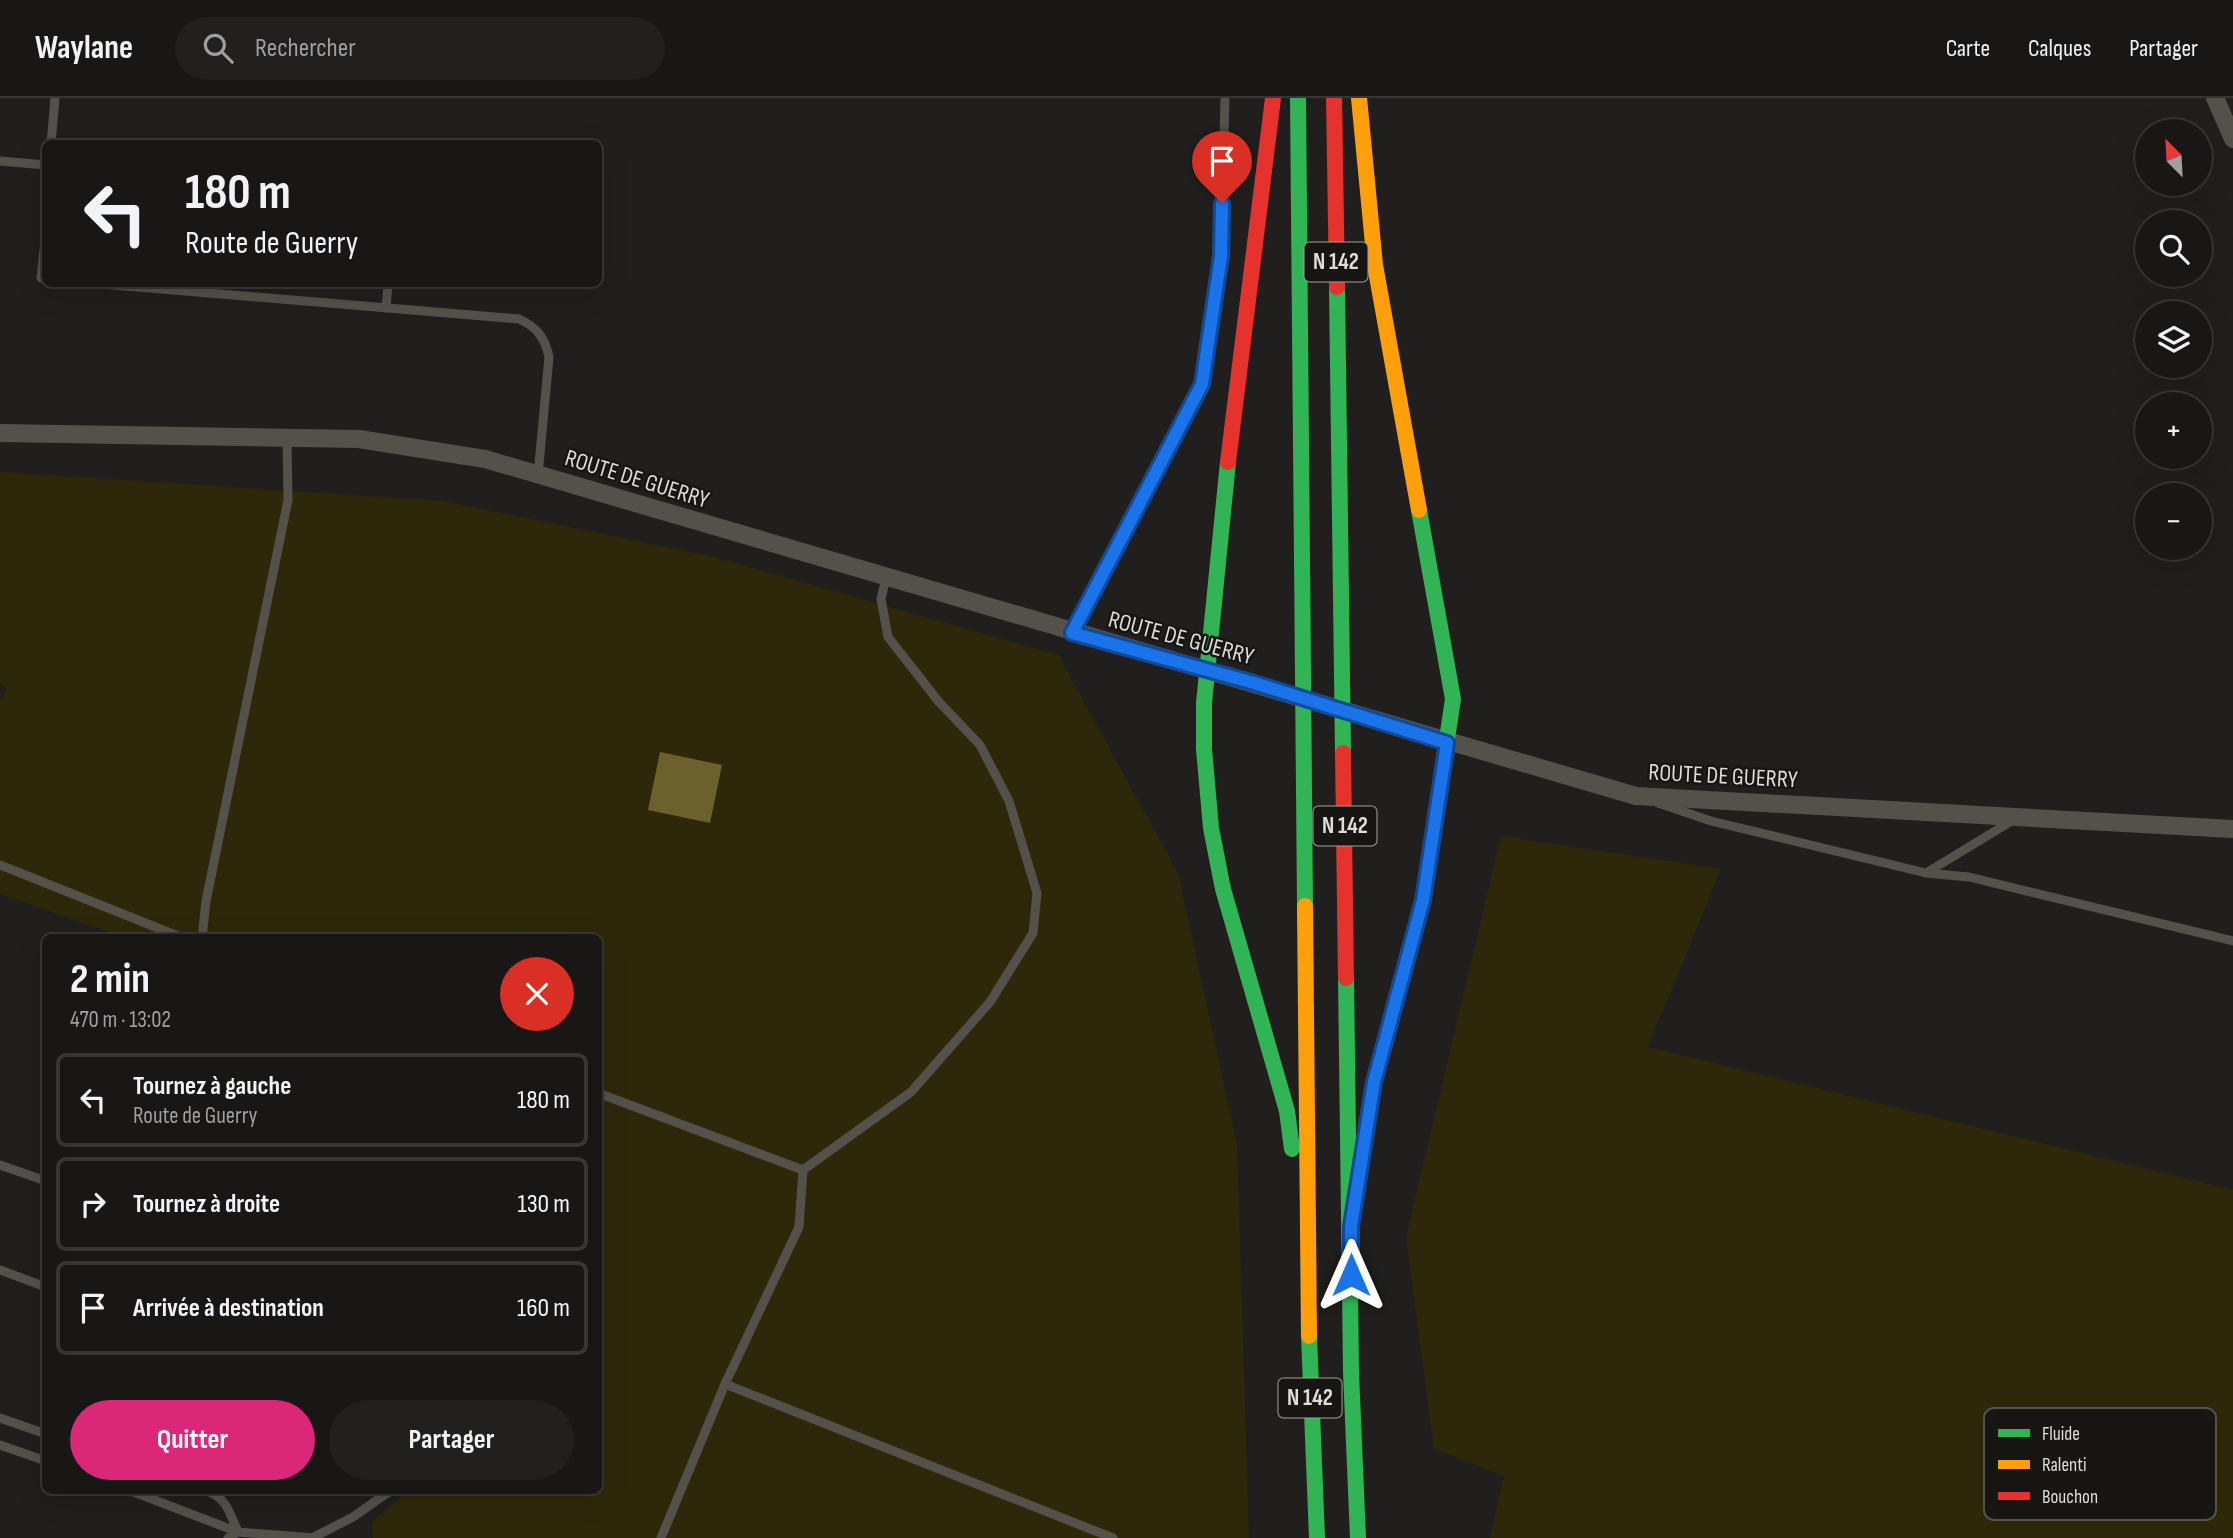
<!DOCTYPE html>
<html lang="fr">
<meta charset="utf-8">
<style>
body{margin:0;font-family:"Sofia Sans Condensed",sans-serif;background:#21201f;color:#f1f3f6;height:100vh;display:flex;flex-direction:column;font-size:26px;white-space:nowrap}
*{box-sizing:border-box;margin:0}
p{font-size:23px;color:#9f9fa1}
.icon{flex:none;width:38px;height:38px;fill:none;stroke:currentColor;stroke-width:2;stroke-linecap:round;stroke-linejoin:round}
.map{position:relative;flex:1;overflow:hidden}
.sheet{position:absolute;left:42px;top:836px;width:560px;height:560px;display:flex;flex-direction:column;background:#181716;border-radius:10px;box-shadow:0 7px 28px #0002,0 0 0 2px #363635}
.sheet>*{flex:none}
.banner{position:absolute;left:42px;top:42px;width:560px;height:147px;border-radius:10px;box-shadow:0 7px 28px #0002,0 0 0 2px #363635;background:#181716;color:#f1f3f6;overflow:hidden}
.needle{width:46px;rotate:336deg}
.controls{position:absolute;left:2135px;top:21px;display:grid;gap:14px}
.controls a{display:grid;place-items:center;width:77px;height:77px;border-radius:50%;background:#181716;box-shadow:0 7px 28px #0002,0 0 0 2px #363635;font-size:35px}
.pin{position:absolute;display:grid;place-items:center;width:60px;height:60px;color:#fff;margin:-72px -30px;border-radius:50% 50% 50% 0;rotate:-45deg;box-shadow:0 0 7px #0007}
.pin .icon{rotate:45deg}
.me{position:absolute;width:77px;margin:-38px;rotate:0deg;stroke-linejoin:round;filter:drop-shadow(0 0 5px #0008)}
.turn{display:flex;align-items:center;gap:24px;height:147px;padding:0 28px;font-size:32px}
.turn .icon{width:91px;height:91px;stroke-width:2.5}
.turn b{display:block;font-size:49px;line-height:60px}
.round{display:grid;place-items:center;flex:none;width:74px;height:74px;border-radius:37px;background:#21201f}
.headline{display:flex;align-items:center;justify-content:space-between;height:119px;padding:0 28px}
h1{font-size:42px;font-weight:700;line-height:52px}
.cta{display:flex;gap:14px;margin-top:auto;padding:14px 28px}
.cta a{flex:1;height:80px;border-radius:42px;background:#db2777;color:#fff;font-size:28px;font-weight:700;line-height:80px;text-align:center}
.cta a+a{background:#21201f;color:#f1f3f6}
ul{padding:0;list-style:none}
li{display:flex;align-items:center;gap:21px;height:94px;margin:0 14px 10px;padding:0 14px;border:4px solid #363635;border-radius:10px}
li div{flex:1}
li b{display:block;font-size:26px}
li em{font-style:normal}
header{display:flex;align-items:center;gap:42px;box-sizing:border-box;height:98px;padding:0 35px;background:#181716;border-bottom:2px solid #363635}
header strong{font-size:33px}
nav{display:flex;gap:38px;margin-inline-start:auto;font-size:24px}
.search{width:490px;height:63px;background:#21201f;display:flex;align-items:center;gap:18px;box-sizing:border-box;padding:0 24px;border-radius:38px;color:#9f9fa1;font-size:26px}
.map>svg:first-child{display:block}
.green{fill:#2e280b}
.water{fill:#6c612c}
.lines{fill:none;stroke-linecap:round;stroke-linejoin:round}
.lane{stroke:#53514a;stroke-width:9}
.street{stroke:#53514a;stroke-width:18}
.fast{stroke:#30b455;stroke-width:16}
.slow{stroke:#ff9f0a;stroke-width:16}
.jam{stroke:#e5322d;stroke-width:16}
.route-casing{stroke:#114b97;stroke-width:18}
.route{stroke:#1a73e8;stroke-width:12}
.labels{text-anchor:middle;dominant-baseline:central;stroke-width:5;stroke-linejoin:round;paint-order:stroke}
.shield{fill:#171613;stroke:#a2a19e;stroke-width:2}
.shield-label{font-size:23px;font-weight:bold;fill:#ddddda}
.street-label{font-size:24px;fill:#ddddda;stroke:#171613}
.key{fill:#171613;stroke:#52524f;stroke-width:2}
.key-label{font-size:19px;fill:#ddddda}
</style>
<header>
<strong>Waylane</strong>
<div class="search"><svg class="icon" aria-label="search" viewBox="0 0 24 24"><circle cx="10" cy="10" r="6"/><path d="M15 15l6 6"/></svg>Rechercher</div>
<nav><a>Carte</a><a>Calques</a><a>Partager</a></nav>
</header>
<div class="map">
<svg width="2233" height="1440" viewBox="0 0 2233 1440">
<rect width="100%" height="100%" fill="#201f1d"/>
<g class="green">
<path d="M0,374L443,403L710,458L1058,557L1178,775L1237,1047L1249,1440H373L372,1424L408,1393H598V840H126L0,796V604L7,591L0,584Z"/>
<path d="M1501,738L1721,771L1648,949L2233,1092V1440H1490L1504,1378L1434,1351L1406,1139Z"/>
</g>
<path class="water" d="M660,654L722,667L710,725L648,712Z"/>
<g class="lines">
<g class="lane">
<path d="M51,46L55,0"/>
<path d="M0,63L46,67"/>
<path d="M46,134L41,180L46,181"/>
<path d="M102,186L519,221C537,229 545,240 549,259L538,377"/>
<path d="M386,210L388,186"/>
<path d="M1072,535L1202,286L1221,158L1225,0"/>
<path d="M1658,705L1711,723L1926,775L1969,779L2233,843"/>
<path d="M0,767L183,840"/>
<path d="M1926,775L2015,721"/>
<path d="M202,840L206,803L288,402L287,340"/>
<path d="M598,995L803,1072"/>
<path d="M0,1067L46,1083"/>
<path d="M0,1172L46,1189"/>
<path d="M725,1286L1113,1440"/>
<path d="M0,1320L46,1336"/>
<path d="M0,1347L46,1363"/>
<path d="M131,1393L238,1434L315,1440"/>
<path d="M207,1393C227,1400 230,1416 238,1434L228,1440"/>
<path d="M314,1439L353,1419L390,1393"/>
<path d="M661,1440L725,1286L799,1129L803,1072L911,994L990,904L1033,835L1037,795L1009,703L980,647L939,604L888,539L881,501L886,480"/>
</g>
<g class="street">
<path d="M2215,0L2233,41"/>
<path d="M0,335L359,341L485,361L1636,698L2233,731"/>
</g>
<g class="fast">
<path d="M1298,0L1305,808"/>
<path d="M1337,189L1343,655"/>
<path d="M1228,364L1204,605V651L1211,730L1223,791L1287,1013L1292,1051"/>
<path d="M1416,828L1423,802L1453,601L1419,412"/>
<path d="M1346,880L1351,1274L1358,1440"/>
<path d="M1309,1238L1317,1440"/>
</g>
<g class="slow">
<path d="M1359,0L1375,167L1419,412"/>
<path d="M1305,808L1309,1238"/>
</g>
<g class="jam">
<path d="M1334,0L1337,189"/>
<path d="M1228,364L1273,0"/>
<path d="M1343,655L1346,880"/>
<path d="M1365,1040L1374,984L1416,828"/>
</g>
</g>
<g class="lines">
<g class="route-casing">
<path id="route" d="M1222,105L1221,158L1202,286L1072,535L1254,585L1447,645L1423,802L1374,984L1351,1128V1177"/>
</g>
<use href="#route" class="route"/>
</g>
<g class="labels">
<g class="shield">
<rect x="1304.5" y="144.5" width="63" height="39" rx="5"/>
<rect x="1313.5" y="708.5" width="63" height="39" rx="5"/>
<rect x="1278.5" y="1280.5" width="63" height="39" rx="5"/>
</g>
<g class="shield-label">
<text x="1336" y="164">N 142</text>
<text x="1345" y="728">N 142</text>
<text x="1310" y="1300">N 142</text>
</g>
<g class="street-label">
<text transform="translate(637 381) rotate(17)">ROUTE DE GUERRY</text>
<text transform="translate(1181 540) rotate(15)">ROUTE DE GUERRY</text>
<text transform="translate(1723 678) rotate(3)">ROUTE DE GUERRY</text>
</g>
</g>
<rect x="1984" y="1310" width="232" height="112" rx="10" class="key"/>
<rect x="1998" y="1331" width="32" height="8" fill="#30b455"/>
<rect x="1998" y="1362" width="32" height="9" fill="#ff9f0a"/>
<rect x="1998" y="1394" width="32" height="8" fill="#e5322d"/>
<g class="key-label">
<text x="2042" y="1342">Fluide</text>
<text x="2042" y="1373">Ralenti</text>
<text x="2042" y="1405">Bouchon</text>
</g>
</svg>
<div class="controls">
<a><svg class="needle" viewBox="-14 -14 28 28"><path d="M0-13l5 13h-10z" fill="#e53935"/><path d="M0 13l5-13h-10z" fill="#9f9fa1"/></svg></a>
<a><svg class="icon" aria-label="search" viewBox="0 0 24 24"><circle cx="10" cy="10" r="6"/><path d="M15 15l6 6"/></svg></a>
<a><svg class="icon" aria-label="layers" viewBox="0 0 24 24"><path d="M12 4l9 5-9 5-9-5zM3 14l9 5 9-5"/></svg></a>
<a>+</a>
<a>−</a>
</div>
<div class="pin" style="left:1222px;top:105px;background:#d93025"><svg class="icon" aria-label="arrive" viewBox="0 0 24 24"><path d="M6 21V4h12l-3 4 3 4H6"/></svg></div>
<svg class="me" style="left:1351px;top:1177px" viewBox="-20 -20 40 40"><path d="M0-17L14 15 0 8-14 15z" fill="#1a73e8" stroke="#fff" stroke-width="4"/></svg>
<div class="banner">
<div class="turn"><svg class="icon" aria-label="left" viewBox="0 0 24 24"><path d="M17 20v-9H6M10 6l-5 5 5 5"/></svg><div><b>180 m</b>Route de Guerry</div></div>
</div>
<section class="sheet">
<div class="headline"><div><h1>2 min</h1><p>470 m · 13:02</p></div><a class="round" style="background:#d93025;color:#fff"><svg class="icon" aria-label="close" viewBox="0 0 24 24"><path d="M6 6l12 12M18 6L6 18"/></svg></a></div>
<ul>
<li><svg class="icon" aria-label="left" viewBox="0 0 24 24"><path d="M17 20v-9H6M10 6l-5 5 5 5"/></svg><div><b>Tournez à gauche</b><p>Route de Guerry</p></div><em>180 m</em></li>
<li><svg class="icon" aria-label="right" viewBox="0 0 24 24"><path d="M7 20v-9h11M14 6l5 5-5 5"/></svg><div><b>Tournez à droite</b></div><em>130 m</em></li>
<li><svg class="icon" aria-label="arrive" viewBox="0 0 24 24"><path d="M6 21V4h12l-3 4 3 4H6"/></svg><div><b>Arrivée à destination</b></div><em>160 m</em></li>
</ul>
<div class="cta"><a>Quitter</a><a>Partager</a></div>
</section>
</div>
